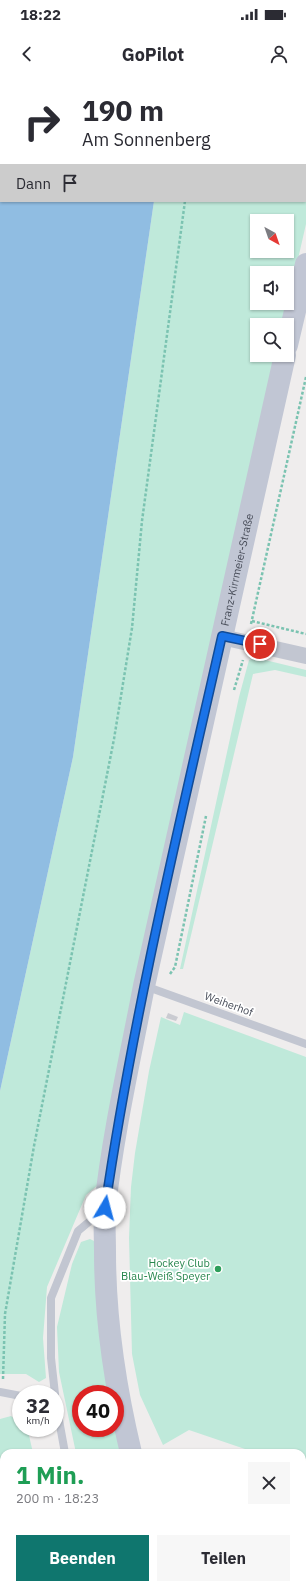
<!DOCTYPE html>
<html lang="de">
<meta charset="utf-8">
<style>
body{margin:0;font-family:"IBM Plex Sans",sans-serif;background:#f7f7f7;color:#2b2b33;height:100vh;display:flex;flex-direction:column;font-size:15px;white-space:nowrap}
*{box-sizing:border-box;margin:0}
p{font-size:13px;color:#7c7c81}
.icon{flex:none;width:22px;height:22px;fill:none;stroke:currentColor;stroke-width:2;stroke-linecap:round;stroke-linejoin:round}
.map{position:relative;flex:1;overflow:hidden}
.side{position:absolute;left:0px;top:1369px;width:306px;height:140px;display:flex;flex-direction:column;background:#fff;border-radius:12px 12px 0 0;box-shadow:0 1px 3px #0004}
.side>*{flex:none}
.hud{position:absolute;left:0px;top:0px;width:306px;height:122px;box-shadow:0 1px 3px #0004;background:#fff;color:#2b2b33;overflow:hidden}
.needle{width:26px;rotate:140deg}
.tools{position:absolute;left:250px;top:134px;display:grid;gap:8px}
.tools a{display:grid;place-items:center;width:44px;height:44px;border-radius:0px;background:#fff;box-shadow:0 1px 3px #0004;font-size:20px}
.speed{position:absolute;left:12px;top:1305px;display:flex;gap:8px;font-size:20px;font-weight:700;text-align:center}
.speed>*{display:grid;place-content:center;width:52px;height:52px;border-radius:50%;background:#fff;box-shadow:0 1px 3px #0004;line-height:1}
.speed small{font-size:10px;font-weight:400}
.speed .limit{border:6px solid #d22;background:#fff;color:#111}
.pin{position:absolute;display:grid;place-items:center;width:34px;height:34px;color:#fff;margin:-17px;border:2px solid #fff;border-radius:50%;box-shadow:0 1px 4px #0007}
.me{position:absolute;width:44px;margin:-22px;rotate:8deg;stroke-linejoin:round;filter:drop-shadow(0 0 3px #0008)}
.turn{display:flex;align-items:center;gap:14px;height:84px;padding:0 16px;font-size:18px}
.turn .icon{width:52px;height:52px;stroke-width:2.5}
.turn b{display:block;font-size:28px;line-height:34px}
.then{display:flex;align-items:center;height:38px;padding:0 16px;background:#0003;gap:8px;font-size:15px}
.round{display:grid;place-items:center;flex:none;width:42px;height:42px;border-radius:0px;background:#f7f7f7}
.overview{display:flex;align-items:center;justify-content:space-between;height:68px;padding:0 16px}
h1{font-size:24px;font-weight:700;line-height:30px;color:#1e9e55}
.primary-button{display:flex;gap:8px;margin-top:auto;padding:8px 16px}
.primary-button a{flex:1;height:46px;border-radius:0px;background:#0f766e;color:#fff;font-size:16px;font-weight:700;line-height:46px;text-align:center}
.primary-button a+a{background:#f7f7f7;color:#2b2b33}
.status{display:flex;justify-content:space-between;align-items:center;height:28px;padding:0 20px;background:#fff;direction:ltr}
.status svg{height:11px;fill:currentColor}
header{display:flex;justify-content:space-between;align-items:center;height:52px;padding:0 16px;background:#fff;font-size:18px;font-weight:700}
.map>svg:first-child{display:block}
.green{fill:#bfe9da;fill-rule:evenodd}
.water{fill:#90bde2}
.building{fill:#cacbd1}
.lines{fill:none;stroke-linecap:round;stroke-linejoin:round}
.path{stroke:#7bc3b1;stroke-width:2.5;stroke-dasharray:3 2;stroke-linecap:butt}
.lane{stroke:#c2c6d1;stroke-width:8}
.street{stroke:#c2c6d1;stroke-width:16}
.secondary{stroke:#c1c6d4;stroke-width:22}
.route-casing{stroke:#114b97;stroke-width:10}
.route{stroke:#1a73e8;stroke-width:7}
.leisure-dot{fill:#2e9e5b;stroke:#fff;stroke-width:1.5}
.labels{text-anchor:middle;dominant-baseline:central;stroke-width:3.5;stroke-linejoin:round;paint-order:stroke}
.street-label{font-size:11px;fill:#474c58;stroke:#fff}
.leisure-label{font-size:11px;fill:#27864d;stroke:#fff;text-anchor:end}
</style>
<div class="status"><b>18:22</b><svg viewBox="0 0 49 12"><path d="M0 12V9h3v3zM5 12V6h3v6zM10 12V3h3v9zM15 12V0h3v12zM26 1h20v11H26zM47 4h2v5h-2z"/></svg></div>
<header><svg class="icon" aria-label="back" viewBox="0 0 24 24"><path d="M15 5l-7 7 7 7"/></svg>GoPilot<svg class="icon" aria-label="person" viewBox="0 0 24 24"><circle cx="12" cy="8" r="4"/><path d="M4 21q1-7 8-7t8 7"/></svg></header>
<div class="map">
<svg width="306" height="1509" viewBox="0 0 306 1509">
<rect width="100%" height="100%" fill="#efeded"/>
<g class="green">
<path d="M159,0H306V144L283,245H257V275H276L98,1105L86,1115L47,1207L43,1258L46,1298L39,1302L26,1294H0V1011L73,677L154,121H305V1ZM257,141H287V171H257ZM257,193H287V223H257Z"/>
<path d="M252,579H261L306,590V597L275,590L253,594L183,889H180L239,617L249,580Z"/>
<path d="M184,932L306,977V1390L302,1388V1373H257L189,1350L163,1365L140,1315L132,1274L129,1158L131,1107L135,1073L149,991L161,937L180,945Z"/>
<path d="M90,1159L94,1161L108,1314H81V1348H115L121,1373H76L59,1292L57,1247L72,1184L81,1162Z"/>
<path d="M11,1336L21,1345V1348H25L28,1351L33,1373H4V1505H30L29,1509H0V1339Z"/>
<rect x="62" y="1505" width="44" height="4"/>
<path d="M117,1505H151L152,1509H117Z"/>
</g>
<path class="water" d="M0,0H159L1,1V121H154L73,677L0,1011Z"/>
<path class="building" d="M168,933L178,937L176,941L166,938Z"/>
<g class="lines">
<g class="path">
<path d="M201,1V0"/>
<path d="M252,541L306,554"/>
<path d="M251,544L306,297"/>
<path d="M234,610L243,580"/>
<path d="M170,894L175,887L206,736"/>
<path d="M3,1299L5,1234L34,1066L114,659L132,548L142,441L185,121"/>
<path d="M211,1505L213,1509"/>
<path d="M111,1509V1505"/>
</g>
<g class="lane">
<path d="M145,906L306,964"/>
<path d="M0,1312L21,1316"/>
<path d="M55,1314L51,1278V1218L78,1151L102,1131"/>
<path d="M55,1318L65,1373"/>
<path d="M52,1509L53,1505"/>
</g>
<path class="street" d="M222,557L306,576"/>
<g class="secondary">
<path d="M287,265L306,184"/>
<path id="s1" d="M131,1373C115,1306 105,1241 105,1172C105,1157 104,1142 105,1127C113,1053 130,979 144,906L285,275"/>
<path d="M175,1505L176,1509"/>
</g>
</g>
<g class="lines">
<g class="route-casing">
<path id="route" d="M105,1128C133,936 179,746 222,556L260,564"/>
</g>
<use href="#route" class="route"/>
</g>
<circle class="leisure-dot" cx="218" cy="1189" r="4"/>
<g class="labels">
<g class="street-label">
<text stroke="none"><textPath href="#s1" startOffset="899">Franz-Kirrmeier-Straße</textPath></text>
<text transform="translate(229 924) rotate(20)">Weiherhof</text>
</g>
<g class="leisure-label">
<text x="210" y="1183">Hockey Club<tspan x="210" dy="13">Blau-Weiß Speyer</tspan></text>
</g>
</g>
</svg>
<div class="tools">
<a><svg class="needle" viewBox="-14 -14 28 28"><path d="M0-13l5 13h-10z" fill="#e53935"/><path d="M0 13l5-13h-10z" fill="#7c7c81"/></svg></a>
<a><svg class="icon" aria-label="sound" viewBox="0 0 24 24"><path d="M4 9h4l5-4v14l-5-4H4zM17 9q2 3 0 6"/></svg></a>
<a><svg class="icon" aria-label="search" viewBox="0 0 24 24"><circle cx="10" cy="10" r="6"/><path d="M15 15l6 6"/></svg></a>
</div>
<div class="speed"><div>32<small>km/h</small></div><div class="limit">40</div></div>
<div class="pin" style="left:260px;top:564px;background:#d93025"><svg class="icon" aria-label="arrive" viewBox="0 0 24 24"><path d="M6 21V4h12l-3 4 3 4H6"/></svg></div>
<svg class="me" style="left:105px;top:1128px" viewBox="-20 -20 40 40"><circle r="19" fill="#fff"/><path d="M0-13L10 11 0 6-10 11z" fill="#1a73e8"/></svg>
<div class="hud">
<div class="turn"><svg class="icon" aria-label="right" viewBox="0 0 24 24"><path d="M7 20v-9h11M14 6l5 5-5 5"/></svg><div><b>190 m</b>Am Sonnenberg</div></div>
<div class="then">Dann<svg class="icon" aria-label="arrive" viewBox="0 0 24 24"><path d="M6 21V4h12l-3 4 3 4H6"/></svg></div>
</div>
<section class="side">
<div class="overview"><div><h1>1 Min.</h1><p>200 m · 18:23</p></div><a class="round"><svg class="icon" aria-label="close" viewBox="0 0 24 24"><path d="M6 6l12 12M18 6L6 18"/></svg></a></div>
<div class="primary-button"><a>Beenden</a><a>Teilen</a></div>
</section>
</div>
